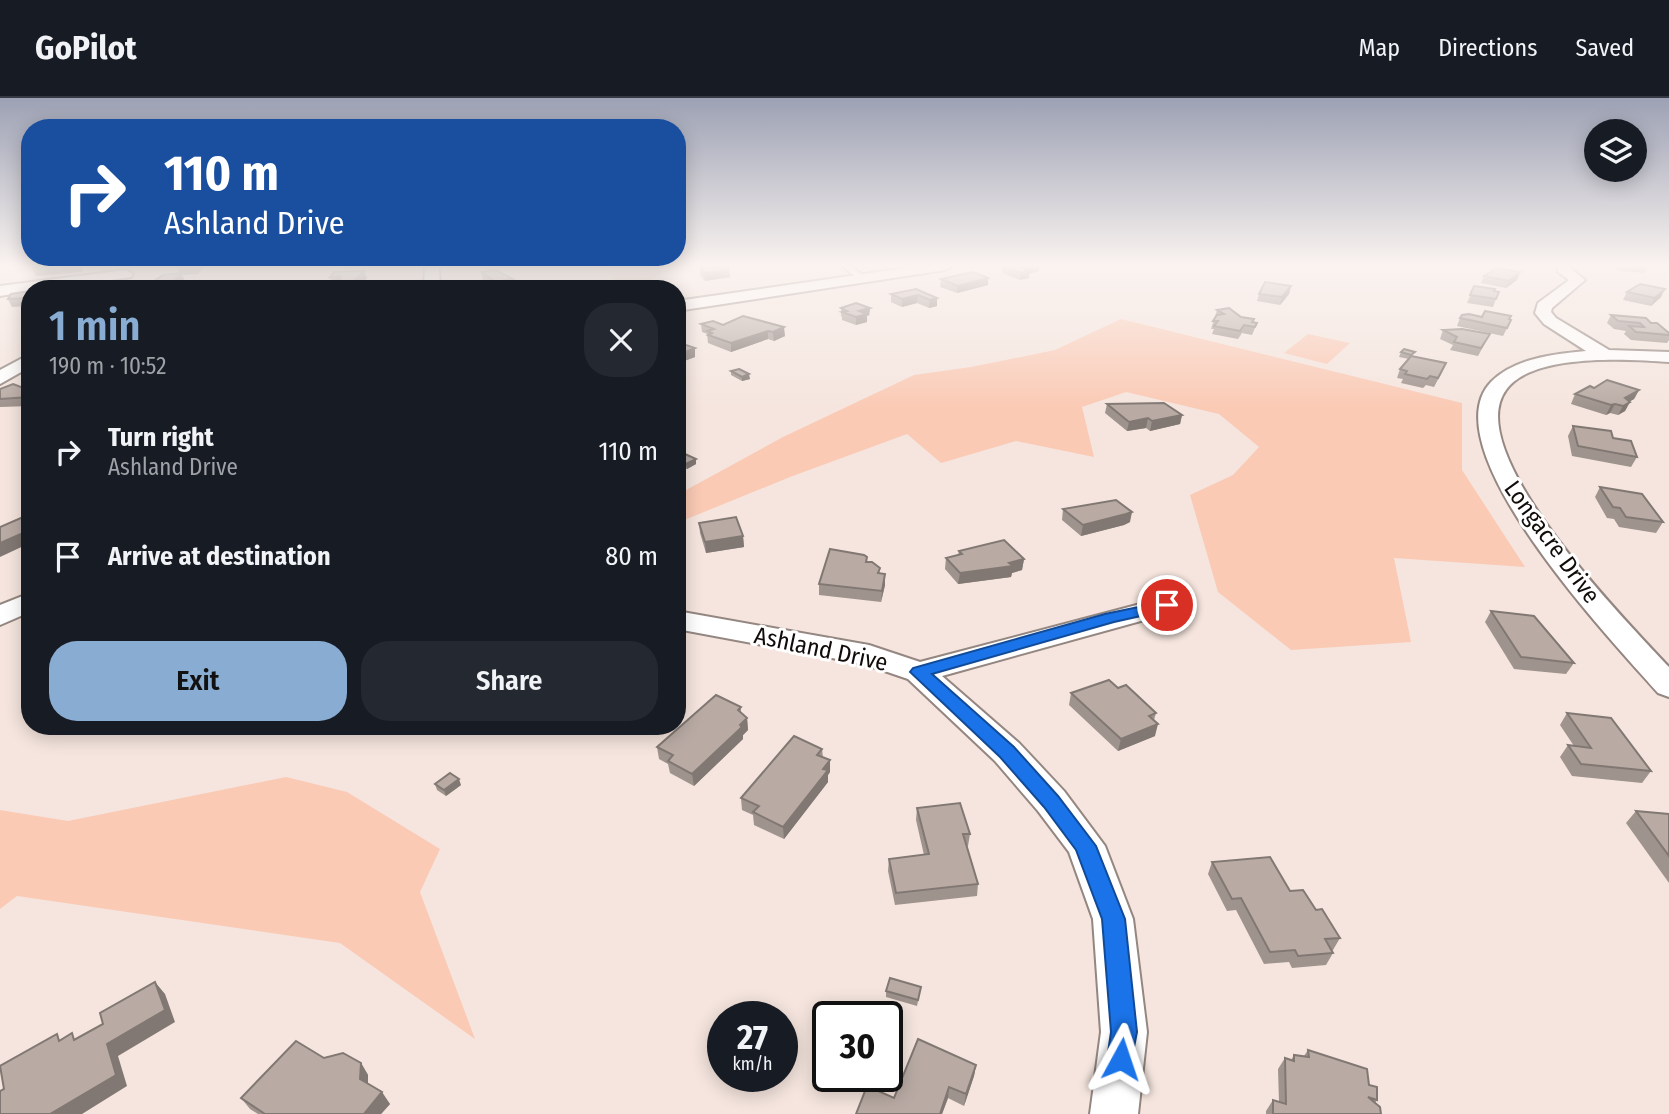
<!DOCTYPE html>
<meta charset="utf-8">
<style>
body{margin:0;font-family:"Fira Sans Condensed",sans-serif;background:#242831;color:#f1f3f6;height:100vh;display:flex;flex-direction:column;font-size:26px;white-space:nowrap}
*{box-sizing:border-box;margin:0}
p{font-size:23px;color:#9ea1a6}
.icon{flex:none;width:38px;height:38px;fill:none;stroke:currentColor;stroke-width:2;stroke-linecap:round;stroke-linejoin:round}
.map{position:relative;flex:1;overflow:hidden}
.side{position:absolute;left:21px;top:182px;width:665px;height:455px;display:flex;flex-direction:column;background:#171b24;border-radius:28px;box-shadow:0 4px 18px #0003}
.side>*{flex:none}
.hud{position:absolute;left:21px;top:21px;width:665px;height:147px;border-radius:28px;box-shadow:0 4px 18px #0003;background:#1a4fa0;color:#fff;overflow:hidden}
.fabs{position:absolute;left:1584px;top:21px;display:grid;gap:14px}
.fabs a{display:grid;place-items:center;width:63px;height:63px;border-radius:50%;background:#171b24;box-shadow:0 4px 18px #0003;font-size:35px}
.speed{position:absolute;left:707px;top:903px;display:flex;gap:14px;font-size:35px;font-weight:700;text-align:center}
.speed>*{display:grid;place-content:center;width:91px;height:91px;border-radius:50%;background:#171b24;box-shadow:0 4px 18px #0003;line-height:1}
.speed small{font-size:18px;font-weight:400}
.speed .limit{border:4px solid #111;border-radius:10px;background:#fff;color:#111}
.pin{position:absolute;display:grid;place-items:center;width:60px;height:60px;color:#fff;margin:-30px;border:4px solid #fff;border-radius:50%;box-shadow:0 2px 7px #0007}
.me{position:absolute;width:77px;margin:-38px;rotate:5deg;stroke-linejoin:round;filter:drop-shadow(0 0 5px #0008)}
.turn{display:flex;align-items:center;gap:24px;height:147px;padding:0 28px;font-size:32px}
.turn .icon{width:91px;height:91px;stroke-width:2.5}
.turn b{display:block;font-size:49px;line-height:60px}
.round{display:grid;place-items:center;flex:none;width:74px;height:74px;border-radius:28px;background:#242831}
.summary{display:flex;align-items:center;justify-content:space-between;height:119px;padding:0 28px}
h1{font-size:42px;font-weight:600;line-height:52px;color:#89acd2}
.button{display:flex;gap:14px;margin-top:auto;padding:14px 28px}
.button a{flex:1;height:80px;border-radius:28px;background:#89acd2;color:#111;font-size:28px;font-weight:600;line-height:80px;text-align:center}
.button a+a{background:#242831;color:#f1f3f6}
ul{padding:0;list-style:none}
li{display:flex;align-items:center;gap:21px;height:105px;padding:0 28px}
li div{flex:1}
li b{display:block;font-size:26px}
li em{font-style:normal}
header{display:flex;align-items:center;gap:42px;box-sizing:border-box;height:98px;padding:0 35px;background:#171b24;border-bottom:2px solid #363941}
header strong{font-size:33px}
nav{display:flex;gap:38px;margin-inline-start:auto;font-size:24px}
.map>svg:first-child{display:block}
.green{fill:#facab5}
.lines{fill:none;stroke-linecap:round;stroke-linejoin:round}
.service-casing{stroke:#948680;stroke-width:4}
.minor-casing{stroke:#948680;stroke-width:4}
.service{fill:#fff;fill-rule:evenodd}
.minor{fill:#fff;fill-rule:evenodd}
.wall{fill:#9f938d}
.shaded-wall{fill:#827873}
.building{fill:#b9aba4;stroke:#827873;stroke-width:2}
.route{fill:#1a73e8;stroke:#114b97;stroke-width:2}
.labels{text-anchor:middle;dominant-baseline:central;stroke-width:6;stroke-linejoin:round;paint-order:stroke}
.street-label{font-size:24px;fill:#110c0a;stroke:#fff}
</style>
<header>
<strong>GoPilot</strong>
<nav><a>Map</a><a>Directions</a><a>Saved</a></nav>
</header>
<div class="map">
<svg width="1669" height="1016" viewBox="0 0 1669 1016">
<rect width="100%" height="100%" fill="#f5e5de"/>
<g class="green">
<path d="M604,168H672C643,186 647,191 610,191L613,181Z"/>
<path d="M1121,221L1462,305V372L1525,469L1394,460L1411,544L1291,552L1218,494L1190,397L1233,377L1259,349L1219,316L1126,294L1082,309L1094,359L1016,343L941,365L907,336L790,379L677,425V397L783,339L914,277L971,269L1055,252Z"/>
<path d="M1308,236L1350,245L1327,266L1284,255Z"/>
<path d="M286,679L347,694L440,751L420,794L475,941L340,845L17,798L0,811V712L68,723Z"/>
</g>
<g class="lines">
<g class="service-casing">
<path id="service" d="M843,168H851L867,181L860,183Z"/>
</g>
<g class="minor-casing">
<g id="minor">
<path d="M425,168H439L440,191H424Z"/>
<path d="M919,168H952L945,172L677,213V203Z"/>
<path d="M1558,168H1568L1585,182L1552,210L1551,214L1556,220L1609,252L1669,254V264C1628,261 1532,255 1506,292C1460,355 1628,525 1669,569V599L1658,595C1615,546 1428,350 1491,284C1514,260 1555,256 1586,253L1544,226L1535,215L1538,205L1569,182L1558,174Z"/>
<path d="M126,172L133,176L131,179L50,191H30V193L0,198V188Z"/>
<path d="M30,256V269L0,286V272Z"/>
<path d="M30,495V514L0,527V507Z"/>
<path d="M1167,499L1177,501L1181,507L1177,513L942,578L1019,645L1064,693L1105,748L1133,821L1147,934L1138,1016H1090L1101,934L1093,821L1069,754L1038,713L995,663L908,581L864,566L677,531V513L869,547L920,564Z"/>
</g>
</g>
<use href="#service" class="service"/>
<use href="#minor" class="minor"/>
</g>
<g class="wall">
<path d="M1002,168L1039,173L1029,176V180L1020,182L1002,175Z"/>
<path d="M1612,168H1648L1645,175L1621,173Z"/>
<path d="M700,169L729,172L730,179L705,183L700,177Z"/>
<path d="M364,173L367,180L356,191H330L329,189L334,186H332L330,179Z"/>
<path d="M481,174L513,181L514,188L497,191L483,182Z"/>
<path d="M1520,174L1517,182L1506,190L1481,185L1484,178Z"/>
<path d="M941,181L988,187L957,195L940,189Z"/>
<path d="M1291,188L1289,196L1280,207L1257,203L1259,196Z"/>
<path d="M1474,188L1494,193L1496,201L1493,209L1467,205Z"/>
<path d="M916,191L937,208L929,210L917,205L902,209L891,204V196Z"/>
<path d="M30,193V208L12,209L8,201Z"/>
<path d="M1627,194L1661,199L1651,208L1623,202Z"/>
<path d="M841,210H870L869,217L867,218V224L856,227L842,222V219L841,218Z"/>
<path d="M1217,212L1241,219L1257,225L1252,237L1242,235L1238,241L1212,236L1214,231H1211Z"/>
<path d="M1611,217L1651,225L1669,235V242L1667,245L1631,242L1624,236L1626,233L1614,231L1607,225Z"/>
<path d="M743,218L785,238L774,243L768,241L731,254L708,245L707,236L702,234L701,226L723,227Z"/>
<path d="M1482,219L1509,221L1511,222L1503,238L1457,228L1460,220Z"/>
<path d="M1443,232L1490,236L1478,258L1450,252L1453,247L1440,241Z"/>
<path d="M677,244L695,259L684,263L677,260Z"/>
<path d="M1401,254L1413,258L1442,274L1434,289L1426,287L1423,290L1401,285L1403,281L1397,280L1400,271L1409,261L1399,259Z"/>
<path d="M731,273L750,281L742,283L731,277Z"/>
<path d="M30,290V308L0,309V291Z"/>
<path d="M1594,290L1639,292L1634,301L1630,303L1625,313L1618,317L1610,315L1606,317L1571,306L1575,296Z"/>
<path d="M1107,306L1182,317L1180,326L1150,333L1146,330L1127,333L1105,315Z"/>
<path d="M1573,328L1613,340L1637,359L1631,369L1572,358L1568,338Z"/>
<path d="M677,360L696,366L687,371L677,367Z"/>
<path d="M1600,389L1663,424L1656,435L1619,429L1614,421L1607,420L1595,399Z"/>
<path d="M1063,411L1130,424L1124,427L1081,438L1062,422Z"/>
<path d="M699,425L743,438L744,449L706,455L700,435Z"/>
<path d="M959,453L1024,461L1022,472L1012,475L1011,479L958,486L945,471L946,460L958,457Z"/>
<path d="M867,464L880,470L879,475L885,476V487L881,504L819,497V486Z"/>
<path d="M1491,513L1574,565L1566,576L1514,571L1485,524Z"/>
<path d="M1118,590L1156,615L1154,622L1155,638L1118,653L1069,607L1071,595Z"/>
<path d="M741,609V615L747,620L748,632L743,637V641L694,688L670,675L668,666L659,661L657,649Z"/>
<path d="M1567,615L1651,673L1642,685L1572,678L1560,659L1568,647L1574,648L1560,627Z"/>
<path d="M72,628H96L90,632L86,630L79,634L74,631Z"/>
<path d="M822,651L823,659L830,662V674L828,677V684L784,741L754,727L753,717L742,712L741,700Z"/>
<path d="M435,686L461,687L446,698L437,692Z"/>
<path d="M917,710L970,736L968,748H967L978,786L977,798L895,807L888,773L889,761L924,757L916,722Z"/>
<path d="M1636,713L1669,716V785L1626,725Z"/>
<path d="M1212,764L1290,793L1316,812L1340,840L1333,852H1331L1333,855L1326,867L1292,870L1289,864L1264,866L1236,812L1227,813L1208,776Z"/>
<path d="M921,889L917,908L886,899V893Z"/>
<path d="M1308,952L1369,987L1377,1002L1375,1005L1381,1016H1266V1013L1273,1002L1279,1004L1278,971L1285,960L1291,962L1294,957L1304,958Z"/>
<path d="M324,960L361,965L368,977V986L390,1006L381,1016H258L250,1011L241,1000Z"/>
<path d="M976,967L974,978L964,1008L948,1000L942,1016H856Z"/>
</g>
<g class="shaded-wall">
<path d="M65,168H83V169L82,174L36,178L33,171Z"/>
<path d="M196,168H205L198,176L182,177L185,183L177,191H151L149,187L180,177L177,170Z"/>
<path d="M1033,168H1040L1039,173L1029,176V180L1020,182L1021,175L1024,170Z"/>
<path d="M729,172L730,179L705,183V175Z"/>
<path d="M364,173L367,180L356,191H349L348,188Z"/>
<path d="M1520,174L1517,182L1506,190L1509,183Z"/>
<path d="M988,180V187L957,195L958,188Z"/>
<path d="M513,181L514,188L497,191L496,184Z"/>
<path d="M1291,188L1289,196L1280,207L1282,199Z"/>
<path d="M1665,191L1661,199L1651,208L1655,200Z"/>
<path d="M918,197L917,205L902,209V201Z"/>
<path d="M937,200V208L929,210L930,202Z"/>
<path d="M870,210L869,217L867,218V224L856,227V219L859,213Z"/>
<path d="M784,229L785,238L774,243L773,234Z"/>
<path d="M768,233V241L731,254V245Z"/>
<path d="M695,250V259L684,263L683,255Z"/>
<path d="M682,263L683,272L677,274V265Z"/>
<path d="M749,276L750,281L742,283V279Z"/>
<path d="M1639,292L1634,301L1622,308L1625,300Z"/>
<path d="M1630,304L1625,313L1618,317L1623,308Z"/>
<path d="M1615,306L1610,315L1606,317L1611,307Z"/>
<path d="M1182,317L1180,326L1150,333L1152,323Z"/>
<path d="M1148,320L1146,330L1127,333L1129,324Z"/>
<path d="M677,331H679L680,340L677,341Z"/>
<path d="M696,361V366L687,371L686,366Z"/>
<path d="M1132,414L1130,424L1124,427L1081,438L1083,427Z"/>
<path d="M30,432V445L0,459V445Z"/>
<path d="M743,438L744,449L706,455L705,444Z"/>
<path d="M1024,461L1022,472L1012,475L1011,479L958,486L960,475Z"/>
<path d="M885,476V487L881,504L882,493Z"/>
<path d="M747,620L748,632L743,637V641L694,688L692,676Z"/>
<path d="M1158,626L1155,638L1118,653L1121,641Z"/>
<path d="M75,628H85L86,630L79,634Z"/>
<path d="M87,628H96L90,632Z"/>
<path d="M830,662V674L828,677V684L784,741L783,729Z"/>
<path d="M459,681L461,687L446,698L444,692Z"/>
<path d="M155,884L165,896L175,924L118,958L127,988L82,1016H50L107,946Z"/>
<path d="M361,965L368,977V993L360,981Z"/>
<path d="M976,967L974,978L964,1008L966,996Z"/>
<path d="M949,989L948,1000L942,1016H940Z"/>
<path d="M382,994L390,1006L381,1016H364Z"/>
</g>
<g class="building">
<path d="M35,168H65L33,171Z"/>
<path d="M179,168H196L177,170Z"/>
<path d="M715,168H727L729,172L705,175L700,169Z"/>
<path d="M1002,168H1033L1024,170L1030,172L1021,175Z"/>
<path d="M1497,170L1520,174L1509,183L1484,178Z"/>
<path d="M495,172L513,181L496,184L481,174Z"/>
<path d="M364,173L348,188L329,189L341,181L336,182L340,178L330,179L334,174Z"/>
<path d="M973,174L988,180L958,188L941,181Z"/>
<path d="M182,175L172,185L149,187L163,177Z"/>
<path d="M1265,184L1291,188L1282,199L1259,196Z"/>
<path d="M1640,186L1665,191L1655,200L1627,194Z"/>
<path d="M1474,188L1495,191L1494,193L1499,194L1496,201L1470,197Z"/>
<path d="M916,191L937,200L930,202L918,197L902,201L891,196Z"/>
<path d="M30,193V200L8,201L11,196Z"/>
<path d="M856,205L870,210L859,213L867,216L856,219L842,214L847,213L841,210Z"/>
<path d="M1229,210L1241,219L1254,221L1252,224L1257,225L1255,229L1244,227L1240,233L1214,228L1218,223H1213L1217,217L1224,216L1217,212Z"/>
<path d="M1485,213L1511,218L1509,221L1511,222L1507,230L1460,220L1462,217L1469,216L1482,219Z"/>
<path d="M1611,217L1646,220L1651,225H1657L1669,235V237L1636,234L1629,228L1644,229L1640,225L1618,223Z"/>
<path d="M743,218L784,229L773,234L768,233L731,245L708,237L712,235L707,233L714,231L701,226L713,223L723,227Z"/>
<path d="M1462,231L1490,236L1481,250L1454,244L1457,239L1443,232Z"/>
<path d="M677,244L695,250L683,255L677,252Z"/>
<path d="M1404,251L1415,254L1411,257L1401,254Z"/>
<path d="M1411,258L1446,265L1438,280L1430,278L1427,281L1405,276L1407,273L1400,271Z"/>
<path d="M739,271L749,276L742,279L731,273Z"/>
<path d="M1607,282L1639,292L1625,300L1630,304L1623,308L1615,306L1611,307L1575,296L1590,288L1594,290Z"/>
<path d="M13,286L26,291L30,290V299L0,301V291Z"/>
<path d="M1164,305L1182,317L1152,323L1148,320L1129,324L1107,306Z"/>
<path d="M1573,328L1611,333L1613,340L1631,343L1637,359L1578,348Z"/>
<path d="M685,356L696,361L686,366L677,362V360Z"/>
<path d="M1600,389L1642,396L1663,424L1626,419L1620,410L1613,409Z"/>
<path d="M1116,402L1132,414L1126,416L1083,427L1063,411Z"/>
<path d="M30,416V432L0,445V429Z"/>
<path d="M736,419L743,438L705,444L699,425Z"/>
<path d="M1004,442L1024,461L1009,465L1013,468L960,475L946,460L962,456L959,453Z"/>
<path d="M830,451L864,457L867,459L866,464H872L880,470L878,475L885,476L882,493L819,486Z"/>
<path d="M1491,513L1534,518L1574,565L1521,559Z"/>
<path d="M1109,582L1118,590L1126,587L1156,615L1149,618L1158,626L1121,641L1071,595Z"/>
<path d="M716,597L741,609L738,612L747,620L740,627L742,629L692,676L668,663L673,657L657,649Z"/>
<path d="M1567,615L1611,620L1651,673L1581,666L1568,647L1591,650Z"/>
<path d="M794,638L822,651L817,657L830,662L823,671L828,672L783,729L753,714L759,708L741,700Z"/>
<path d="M450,675L459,681L444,692L435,686Z"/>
<path d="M960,705L970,736H963L978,786L896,795L889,761L929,756L917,710Z"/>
<path d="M1636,713L1669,716V758Z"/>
<path d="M1270,759L1290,793L1303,792L1316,812L1322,811L1340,840L1325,841L1333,855L1298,858L1295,852L1270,854L1241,800L1232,801L1212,764Z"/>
<path d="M890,880L921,889L918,902L886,893Z"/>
<path d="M155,884L165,912L107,946L116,977L50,1016H0V993L4,991L0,968L57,936L59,943L72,935L74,942L103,926L100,915Z"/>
<path d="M918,941L976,967L966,996L949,989L940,1016H856L867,988L894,1000Z"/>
<path d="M296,943L324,960L343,955L361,965L360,981L382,994L364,1016H265L241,1000Z"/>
<path d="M1308,952L1367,971L1369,987L1377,989V1002L1368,999L1380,1009L1381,1016H1273V1002L1286,1006L1285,960L1294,963V957L1309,959Z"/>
</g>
<linearGradient id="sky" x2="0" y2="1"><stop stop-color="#9ca1b4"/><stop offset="0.54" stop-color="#faf3f0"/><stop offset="1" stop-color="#faf3f0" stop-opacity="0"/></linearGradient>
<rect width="1669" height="310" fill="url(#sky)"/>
<path class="route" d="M1167,503L1175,507L1172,511L1114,524L932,576L1014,649L1058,698L1096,748L1125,821L1137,934L1130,970L1121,974L1111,970L1107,961L1111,934L1102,821L1076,752L1044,709L1000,659L910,574L913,570L1105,516Z"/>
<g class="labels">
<g class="street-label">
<text transform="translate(1552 444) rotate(54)">Longacre Drive</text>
<text transform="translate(821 551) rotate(12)">Ashland Drive</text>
</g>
</g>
</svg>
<div class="fabs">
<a><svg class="icon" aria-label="layers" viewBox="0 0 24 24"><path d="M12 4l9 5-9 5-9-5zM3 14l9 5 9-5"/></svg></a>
</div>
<div class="speed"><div>27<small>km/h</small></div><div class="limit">30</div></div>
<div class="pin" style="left:1167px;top:507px;background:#d93025"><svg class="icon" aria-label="arrive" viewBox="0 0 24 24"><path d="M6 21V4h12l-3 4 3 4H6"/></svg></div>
<svg class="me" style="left:1121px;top:961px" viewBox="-20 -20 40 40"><path d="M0-17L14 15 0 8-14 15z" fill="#1a73e8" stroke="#fff" stroke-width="4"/></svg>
<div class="hud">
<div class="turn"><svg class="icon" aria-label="right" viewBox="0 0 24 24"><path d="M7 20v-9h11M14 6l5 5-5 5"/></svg><div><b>110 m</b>Ashland Drive</div></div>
</div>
<section class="side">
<div class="summary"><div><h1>1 min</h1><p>190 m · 10:52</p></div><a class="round"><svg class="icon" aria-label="close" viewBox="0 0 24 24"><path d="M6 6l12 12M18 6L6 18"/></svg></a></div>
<ul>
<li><svg class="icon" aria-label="right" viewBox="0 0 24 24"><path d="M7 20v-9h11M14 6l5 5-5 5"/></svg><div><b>Turn right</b><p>Ashland Drive</p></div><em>110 m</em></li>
<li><svg class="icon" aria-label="arrive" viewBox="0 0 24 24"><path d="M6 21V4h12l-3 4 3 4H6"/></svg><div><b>Arrive at destination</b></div><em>80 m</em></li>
</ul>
<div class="button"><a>Exit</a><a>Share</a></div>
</section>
</div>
